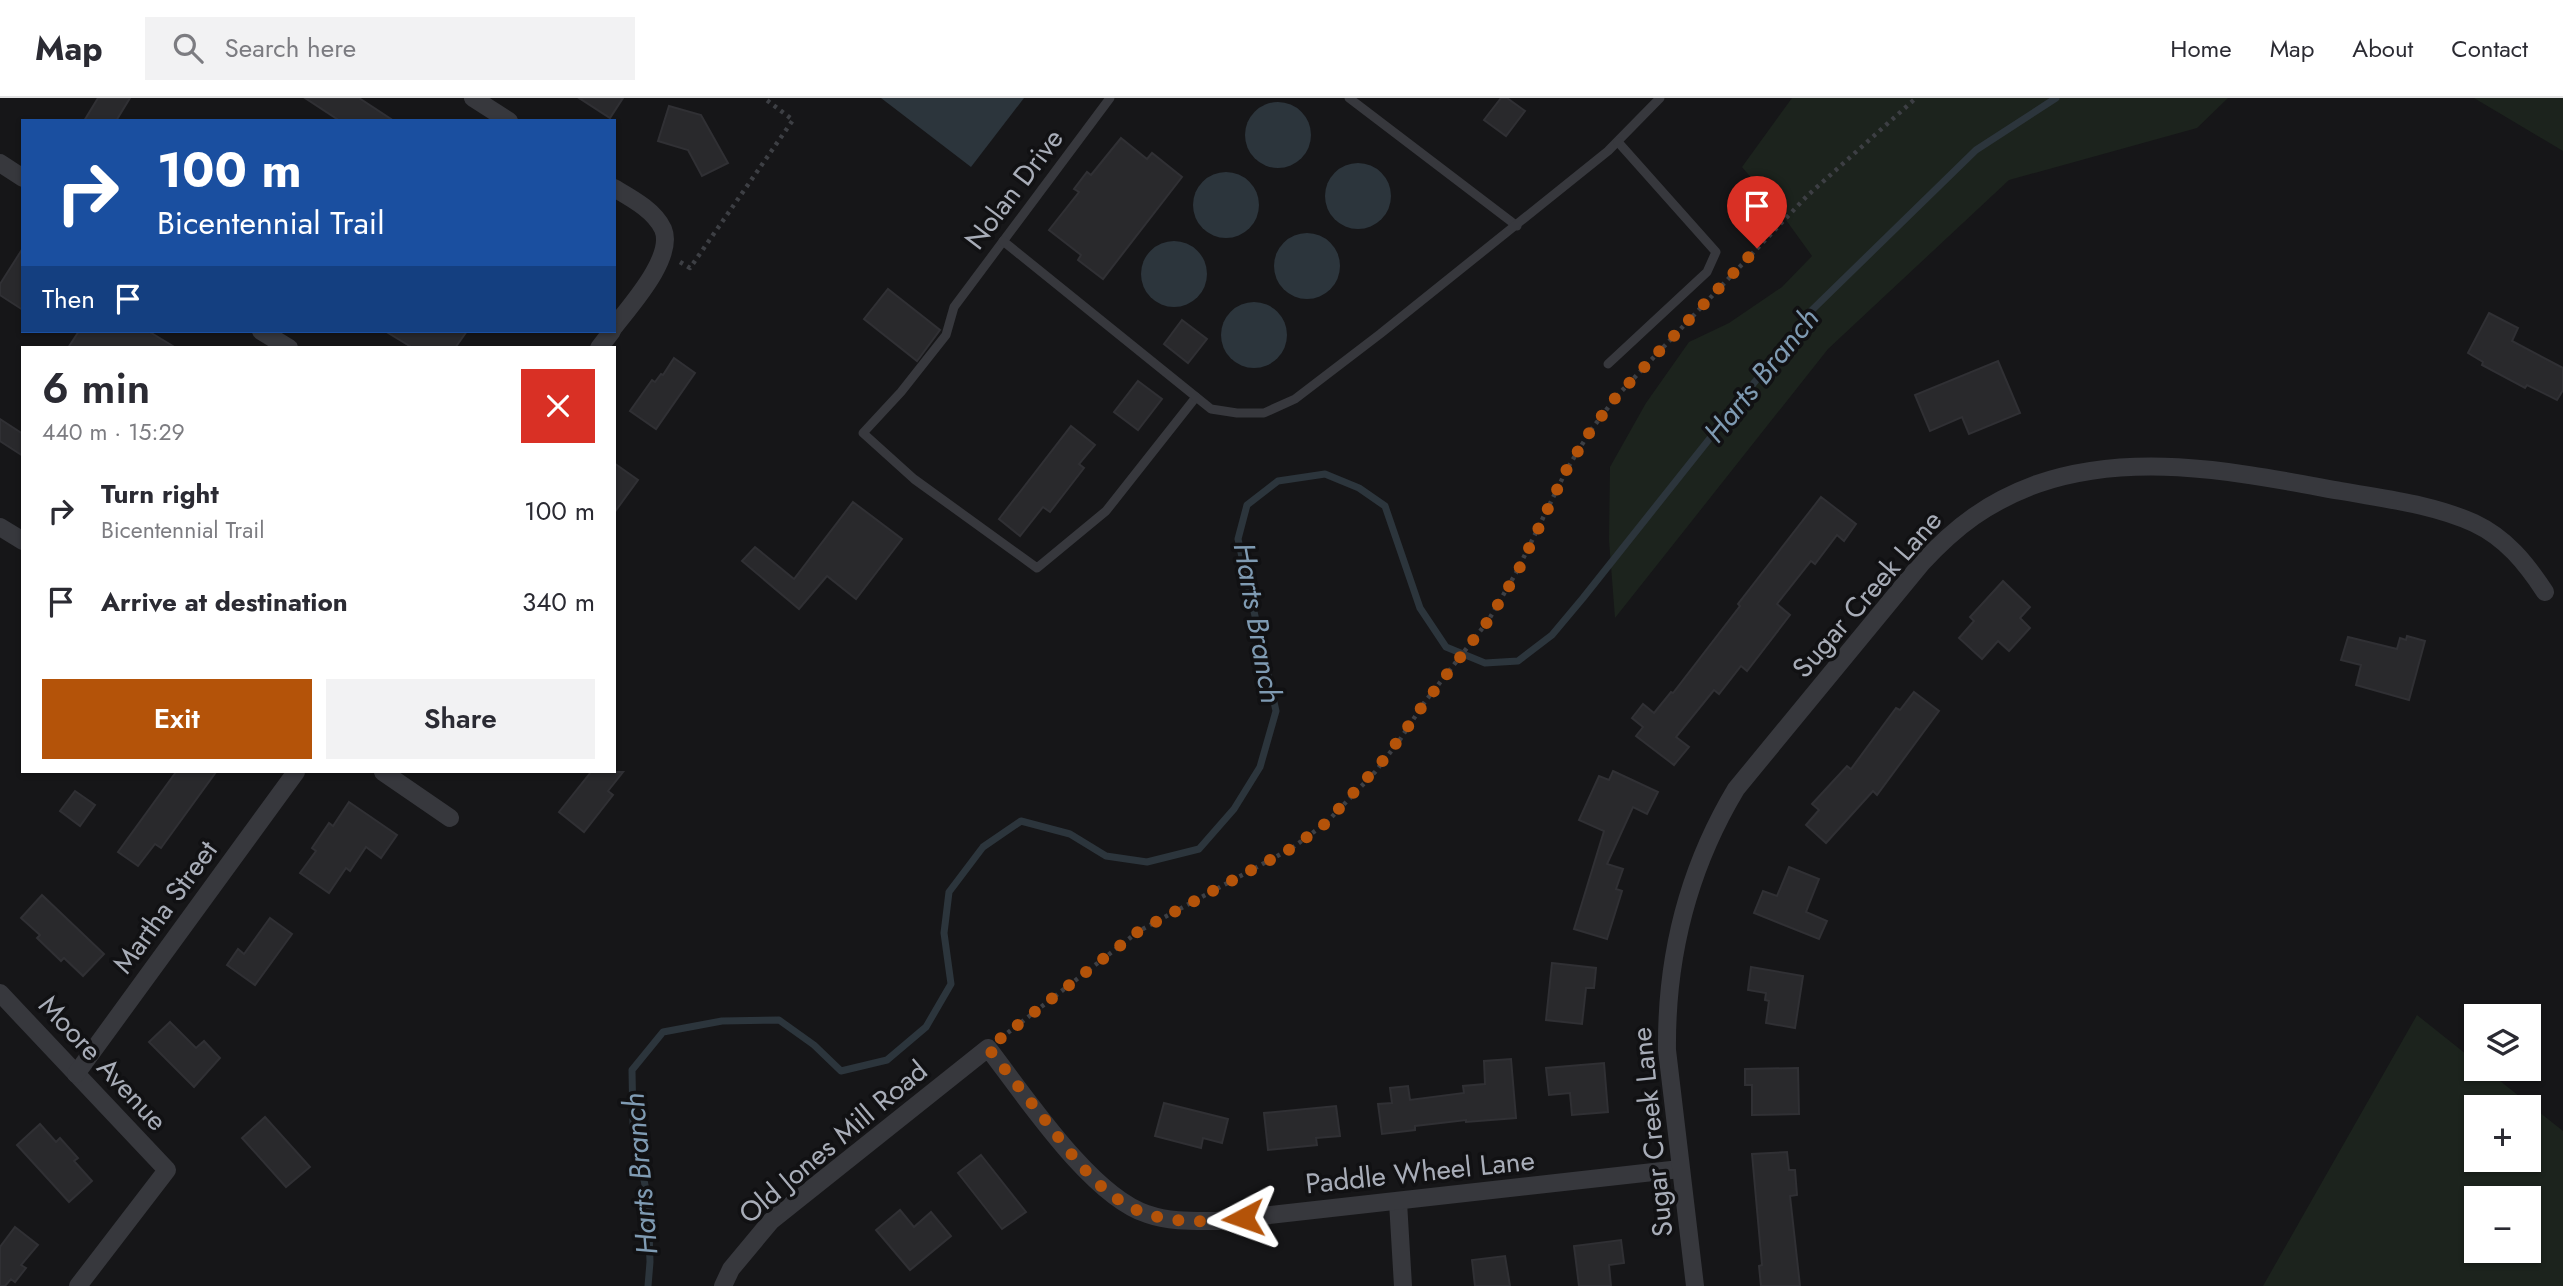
<!DOCTYPE html>
<meta charset="utf-8">
<style>
body{margin:0;font-family:Jost,sans-serif;background:#f2f2f3;color:#2b2b33;height:100vh;display:flex;flex-direction:column;font-size:26px;white-space:nowrap}
*{box-sizing:border-box;margin:0}
p{font-size:23px;color:#7c7c81}
.icon{flex:none;width:38px;height:38px;fill:none;stroke:currentColor;stroke-width:2;stroke-linecap:round;stroke-linejoin:round}
.map{position:relative;flex:1;overflow:hidden}
.side{position:absolute;left:21px;top:248px;width:595px;height:427px;display:flex;flex-direction:column;background:#fff;border-radius:0px;box-shadow:0 2px 5px #0004}
.side>*{flex:none}
.top-card{position:absolute;left:21px;top:21px;width:595px;height:214px;border-radius:0px;box-shadow:0 2px 5px #0004;background:#1a4fa0;color:#fff;overflow:hidden}
.buttons{position:absolute;left:2464px;top:906px;display:grid;gap:14px}
.buttons a{display:grid;place-items:center;width:77px;height:77px;border-radius:0px;background:#fff;box-shadow:0 2px 5px #0004;font-size:35px}
.pin{position:absolute;display:grid;place-items:center;width:60px;height:60px;color:#fff;margin:-72px -30px;border-radius:50% 50% 50% 0;rotate:-45deg;box-shadow:0 0 7px #0007}
.pin .icon{rotate:45deg}
.me{position:absolute;width:77px;margin:-38px;rotate:266deg;stroke-linejoin:round;filter:drop-shadow(0 0 5px #0008)}
.turn{display:flex;align-items:center;gap:24px;height:147px;padding:0 21px;font-size:32px}
.turn .icon{width:91px;height:91px;stroke-width:2.5}
.turn b{display:block;font-size:49px;line-height:60px}
.then{display:flex;align-items:center;height:66px;padding:0 21px;background:#0003;gap:14px;font-size:26px}
.round{display:grid;place-items:center;flex:none;width:74px;height:74px;border-radius:0px;background:#f2f2f3}
.overview{display:flex;align-items:center;justify-content:space-between;height:119px;padding:0 21px}
h1{font-size:42px;font-weight:600;line-height:52px}
.action{display:flex;gap:14px;margin-top:auto;padding:14px 21px}
.action a{flex:1;height:80px;border-radius:0px;background:#b45309;color:#fff;font-size:28px;font-weight:600;line-height:80px;text-align:center}
.action a+a{background:#f2f2f3;color:#2b2b33}
ul{padding:0;list-style:none}
li{display:flex;align-items:center;gap:21px;height:91px;padding:0 21px}
li div{flex:1}
li b{display:block;font-size:26px}
li em{font-style:normal}
header{display:flex;align-items:center;gap:42px;box-sizing:border-box;height:98px;padding:0 35px;background:#fff;border-bottom:2px solid #e1e1e2}
header strong{font-size:33px}
nav{display:flex;gap:38px;margin-inline-start:auto;font-size:24px}
.search{width:490px;height:63px;background:#f2f2f3;display:flex;align-items:center;gap:18px;box-sizing:border-box;padding:0 24px;border-radius:0px;color:#7c7c81;font-size:26px}
.map>svg:first-child{display:block}
.green{fill:#1c231d;fill-rule:evenodd}
.water{fill:#2c353c}
.lines{fill:none;stroke-linecap:round;stroke-linejoin:round}
.stream{stroke:#2c353c;stroke-width:7}
.building{fill:#29292c;stroke:#303034;stroke-width:2}
.path{stroke:#3d3f44;stroke-width:4.5;stroke-dasharray:3.5 5;stroke-linecap:butt}
.lane{stroke:#37383d;stroke-width:9}
.street{stroke:#37383d;stroke-width:18}
.route{stroke:#b45309;stroke-width:12;stroke-dasharray:0 21.6}
.labels{text-anchor:middle;dominant-baseline:central;stroke-width:7;stroke-linejoin:round;paint-order:stroke}
.street-label{font-size:28px;fill:#a8adb8;stroke:#111113}
.water-label{font-size:30px;font-style:italic;fill:#7f9bb3;stroke:#111113}
</style>
<header>
<strong>Map</strong>
<div class="search"><svg class="icon" aria-label="search" viewBox="0 0 24 24"><circle cx="10" cy="10" r="6"/><path d="M15 15l6 6"/></svg>Search here</div>
<nav><a>Home</a><a>Map</a><a>About</a><a>Contact</a></nav>
</header>
<div class="map">
<svg width="2563" height="1188" viewBox="0 0 2563 1188">
<rect width="100%" height="100%" fill="#161618"/>
<g class="green">
<path d="M1792,0H2228L2197,30L2009,82L1828,251L1615,520L1609,442L1610,369L1646,305L1689,244L1729,225L1782,189L1812,158L1778,111L1742,69Z"/>
<path d="M2474,0H2563V53Z"/>
<path d="M2417,917L2476,964V971H2485L2563,1033V1188H2263ZM2476,1010H2529V1062H2476ZM2476,1101H2529V1153H2476Z"/>
</g>
<g class="water">
<path d="M881,0H1024L971,69Z"/>
<circle cx="1278" cy="37" r="33"/>
<circle cx="1358" cy="98" r="33"/>
<circle cx="1226" cy="107" r="33"/>
<circle cx="1307" cy="168" r="33"/>
<circle cx="1174" cy="176" r="33"/>
<circle cx="1254" cy="237" r="33"/>
</g>
<g class="lines">
<path class="stream" d="M648,1188L650,1164L648,1102L633,1027L632,972L663,934L722,923L779,922L814,947L841,973L887,962L926,929L951,886L944,835L949,794L983,749L1021,723L1070,736L1106,758L1147,764L1199,751L1234,711L1260,669L1276,613L1238,441L1247,407L1278,383L1325,376L1359,390L1385,408L1420,510L1446,549L1485,565L1518,563L1552,537L1583,500L1811,213L1976,52L2056,0"/>
</g>
<g class="building">
<path d="M98,0H130L116,23H84Z"/>
<path d="M305,0H359L394,23H340Z"/>
<path d="M579,0H623L610,20Z"/>
<path d="M1501,0H1507L1525,13L1506,38L1484,22Z"/>
<path d="M669,8L701,17L728,65L702,78L688,52L658,43Z"/>
<path d="M1121,40L1147,61L1152,55L1182,79L1103,181L1078,162L1081,157L1049,132L1079,94L1074,91L1087,74L1091,77Z"/>
<path d="M23,150V212L0,197V186Z"/>
<path d="M888,191L940,232L917,263L864,221Z"/>
<path d="M2489,215L2518,230L2512,243L2563,270V292L2557,302L2527,287L2525,290L2482,267L2483,264L2468,255Z"/>
<path d="M1182,222L1207,241L1188,265L1164,246Z"/>
<path d="M79,233H148L176,250H68Z"/>
<path d="M385,233H467L455,250H413Z"/>
<path d="M674,260L695,275L656,331L630,313L652,282L655,284L661,276L663,277Z"/>
<path d="M1998,263L2020,315L1969,336L1962,319L1930,333L1915,297Z"/>
<path d="M1138,283L1162,301L1138,332L1114,314Z"/>
<path d="M0,321L23,336V358L0,343Z"/>
<path d="M1071,328L1095,347L1079,366L1084,370L1050,414L1043,409L1020,438L999,421Z"/>
<path d="M614,365L638,382L614,415Z"/>
<path d="M1821,399L1856,426L1844,443L1837,437L1815,466L1811,463L1777,506L1790,517L1747,573L1741,568L1719,596L1714,592L1676,639L1689,649L1674,667L1636,638L1643,629L1632,620L1643,606L1654,615L1671,594L1673,595L1740,508L1738,506Z"/>
<path d="M853,404L902,441L856,501L827,478L799,511L742,463L755,449L794,481Z"/>
<path d="M2003,483L2030,509L2020,520L2030,530L2009,553L1998,543L1982,561L1959,540L1974,523L1970,519Z"/>
<path d="M2407,538L2425,543L2409,602L2356,587L2361,567L2341,562L2348,539L2397,551L2400,540L2406,542Z"/>
<path d="M1914,594L1939,613L1877,697L1873,693L1826,745L1806,727L1819,712L1812,706L1847,668L1851,671L1896,610L1900,612Z"/>
<path d="M1613,673L1658,694L1647,716L1633,709L1607,766L1623,771L1616,791L1622,793L1607,841L1574,831L1604,733L1579,722L1599,678L1609,682Z"/>
<path d="M176,674H216L161,750L155,746L138,768L118,754Z"/>
<path d="M591,674H623L608,693L613,697L584,734L559,714Z"/>
<path d="M75,693L95,707L80,728L60,713Z"/>
<path d="M349,704L397,737L381,760L366,749L350,773L346,770L329,795L300,775L316,753L312,750L329,725L333,728Z"/>
<path d="M1789,769L1819,781L1806,814L1827,823L1819,841L1754,815L1763,793L1777,798Z"/>
<path d="M42,797L104,856L83,878L64,860L61,863L37,840L40,837L21,820Z"/>
<path d="M270,820L292,836L255,887L227,867L238,851L244,856Z"/>
<path d="M1552,865L1596,870L1594,890H1586L1582,926L1546,922Z"/>
<path d="M1751,869L1803,878L1795,930L1766,925L1769,903L1765,902L1766,895L1748,892Z"/>
<path d="M170,924L196,950L204,943L220,960L194,989L149,944Z"/>
<path d="M1511,961L1516,1020L1466,1024V1022L1415,1028V1032L1382,1036L1378,1006L1392,1005L1390,990L1408,988L1410,1002L1464,995L1463,988L1485,986L1484,963Z"/>
<path d="M1604,965L1608,1014L1572,1017L1570,995L1549,997L1546,970Z"/>
<path d="M1798,970L1799,1016L1752,1017V987H1745V971Z"/>
<path d="M1164,1005L1228,1021L1222,1045L1203,1040L1201,1050L1155,1038Z"/>
<path d="M1336,1008L1340,1038L1316,1040L1317,1047L1268,1052L1264,1015Z"/>
<path d="M265,1019L310,1069L286,1089L242,1040Z"/>
<path d="M40,1026L56,1044L60,1040L78,1060L74,1063L92,1083L69,1104L17,1047Z"/>
<path d="M1787,1054L1789,1072H1795L1797,1097L1790,1098L1800,1188H1761L1759,1168L1762,1167L1752,1056Z"/>
<path d="M981,1057L1026,1114L1002,1131L958,1075Z"/>
<path d="M900,1112L914,1129L931,1114L951,1138L910,1172L876,1132Z"/>
<path d="M15,1129L38,1147L21,1167L26,1170L15,1184L11,1181L5,1188H0V1149Z"/>
<path d="M1621,1142L1624,1165L1609,1167L1611,1188H1579L1574,1148Z"/>
<path d="M1505,1158L1510,1188H1475L1472,1162Z"/>
</g>
<g class="lines">
<g class="path">
<path d="M680,164L690,170L793,22L764,0"/>
<path d="M1001,940L1139,833L1292,750L1326,725L1375,674L1399,643L1424,605L1488,523L1516,475L1567,371L1591,332L1616,299L1807,98L1916,0"/>
</g>
<g class="lane">
<path d="M1110,0L954,209L946,237L901,294L863,335L914,381L1037,470L1106,413L1196,299"/>
<path d="M1349,0L1517,128"/>
<path d="M1003,143L1211,311L1237,315H1264L1295,301L1380,236L1608,53L1660,0"/>
<path d="M1608,266L1707,174L1716,154L1618,44"/>
</g>
<g class="street">
<path d="M473,0L509,23"/>
<path d="M0,65L23,80"/>
<path d="M614,90C631,100 654,112 663,131C675,159 630,208 614,229"/>
<path d="M261,233L289,250"/>
<path d="M599,250L612,233"/>
<path d="M0,429L23,443"/>
<path d="M383,674L450,720"/>
<path d="M0,895L167,1072L78,1188"/>
<path d="M76,976L296,674"/>
<path d="M1398,1104L1403,1188"/>
<path d="M723,1188L731,1171L771,1123L988,950C1025,998 1091,1098 1147,1116C1170,1124 1193,1123 1217,1123L1680,1071"/>
<path d="M1695,1188L1667,952C1666,859 1688,771 1736,691L1921,466C1956,428 1988,404 2037,386C2136,352 2241,375 2341,393C2385,401 2432,406 2474,425C2506,440 2526,465 2545,494"/>
</g>
</g>
<g class="lines">
<path class="route" d="M1243,1120C1211,1124 1178,1126 1147,1116C1102,1101 1073,1058 1045,1022C1026,998 1007,974 988,950L1139,833L1292,750L1326,725L1387,658L1424,606L1488,523L1517,475L1567,371L1591,332L1616,299L1757,150"/>
</g>
<g class="labels">
<g class="street-label">
<text transform="translate(1014 91) rotate(-53)">Nolan Drive</text>
<text transform="translate(1867 496) rotate(-49)">Sugar Creek Lane</text>
<text transform="translate(165 809) rotate(-54)">Martha Street</text>
<text transform="translate(103 965) rotate(47)">Moore Avenue</text>
<text transform="translate(1652 1034) rotate(-96)">Sugar Creek Lane</text>
<text transform="translate(833 1044) rotate(-40)">Old Jones Mill Road</text>
<text transform="translate(1420 1074) rotate(-6)">Paddle Wheel Lane</text>
</g>
<g class="water-label">
<text transform="translate(1761 277) rotate(-51)">Harts Branch</text>
<text transform="translate(1258 525) rotate(80)">Harts Branch</text>
<text transform="translate(640 1076) rotate(-95)">Harts Branch</text>
</g>
</g>
</svg>
<div class="buttons">
<a><svg class="icon" aria-label="layers" viewBox="0 0 24 24"><path d="M12 4l9 5-9 5-9-5zM3 14l9 5 9-5"/></svg></a>
<a>+</a>
<a>−</a>
</div>
<div class="pin" style="left:1757px;top:150px;background:#d93025"><svg class="icon" aria-label="arrive" viewBox="0 0 24 24"><path d="M6 21V4h12l-3 4 3 4H6"/></svg></div>
<svg class="me" style="left:1243px;top:1120px" viewBox="-20 -20 40 40"><path d="M0-17L14 15 0 8-14 15z" fill="#b45309" stroke="#fff" stroke-width="4"/></svg>
<div class="top-card">
<div class="turn"><svg class="icon" aria-label="right" viewBox="0 0 24 24"><path d="M7 20v-9h11M14 6l5 5-5 5"/></svg><div><b>100 m</b>Bicentennial Trail</div></div>
<div class="then">Then<svg class="icon" aria-label="arrive" viewBox="0 0 24 24"><path d="M6 21V4h12l-3 4 3 4H6"/></svg></div>
</div>
<section class="side">
<div class="overview"><div><h1>6 min</h1><p>440 m · 15:29</p></div><a class="round" style="background:#d93025;color:#fff"><svg class="icon" aria-label="close" viewBox="0 0 24 24"><path d="M6 6l12 12M18 6L6 18"/></svg></a></div>
<ul>
<li><svg class="icon" aria-label="right" viewBox="0 0 24 24"><path d="M7 20v-9h11M14 6l5 5-5 5"/></svg><div><b>Turn right</b><p>Bicentennial Trail</p></div><em>100 m</em></li>
<li><svg class="icon" aria-label="arrive" viewBox="0 0 24 24"><path d="M6 21V4h12l-3 4 3 4H6"/></svg><div><b>Arrive at destination</b></div><em>340 m</em></li>
</ul>
<div class="action"><a>Exit</a><a>Share</a></div>
</section>
</div>
